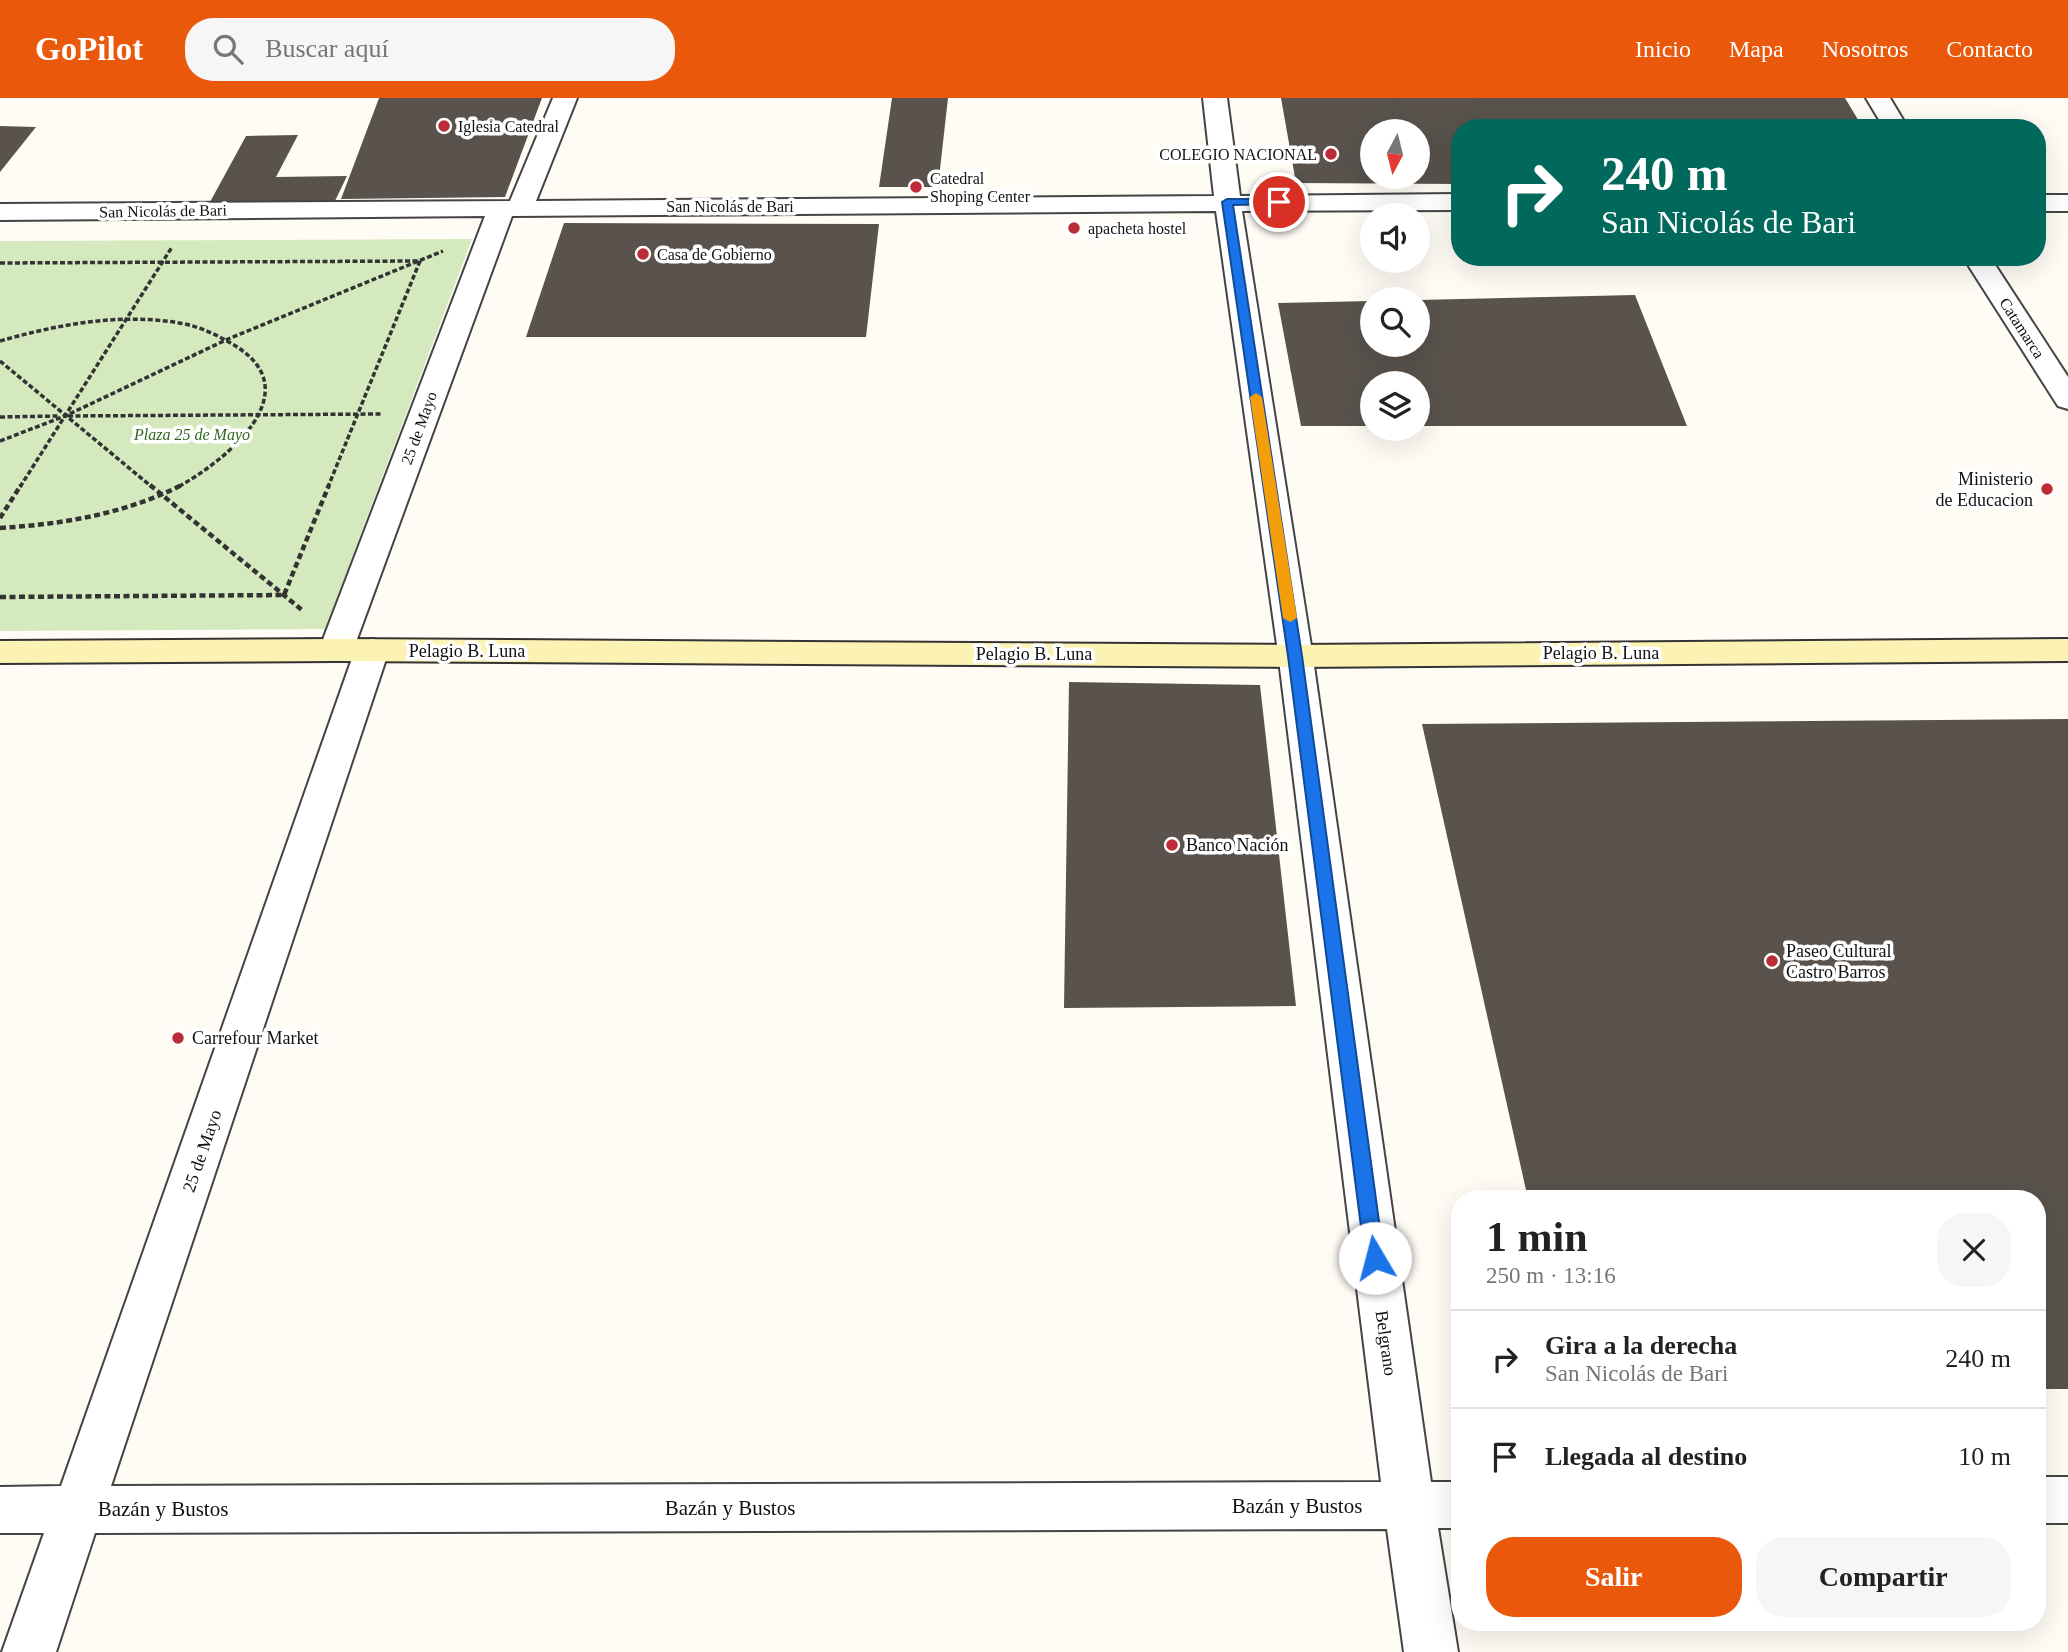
<!DOCTYPE html>
<html lang="es">
<meta charset="utf-8">
<style>
body{margin:0;font-family:Georgia,serif;background:#f6f6f6;color:#222;height:100vh;display:flex;flex-direction:column;font-size:26px;white-space:nowrap}
*{box-sizing:border-box;margin:0}
p{font-size:23px;color:#767676}
.icon{flex:none;width:38px;height:38px;fill:none;stroke:currentColor;stroke-width:2;stroke-linecap:round;stroke-linejoin:round}
.map{position:relative;flex:1;overflow:hidden}
.panel{position:absolute;left:1451px;top:1092px;width:595px;height:441px;display:flex;flex-direction:column;background:#fff;border-radius:28px;box-shadow:0 7px 28px #0002}
.panel>*{flex:none}
.banner{position:absolute;left:1451px;top:21px;width:595px;height:147px;border-radius:28px;box-shadow:0 7px 28px #0002;background:#00695c;color:#fff;overflow:hidden}
.needle{width:46px;rotate:187deg}
.tools{position:absolute;left:1360px;top:21px;display:grid;gap:14px}
.tools a{display:grid;place-items:center;width:70px;height:70px;border-radius:50%;background:#fff;box-shadow:0 7px 28px #0002;font-size:35px}
.pin{position:absolute;display:grid;place-items:center;width:60px;height:60px;color:#fff;margin:-30px;border:4px solid #fff;border-radius:50%;box-shadow:0 2px 7px #0007}
.me{position:absolute;width:77px;margin:-38px;rotate:352deg;stroke-linejoin:round;filter:drop-shadow(0 0 5px #0008)}
.turn{display:flex;align-items:center;gap:24px;height:147px;padding:0 35px;font-size:32px}
.turn .icon{width:91px;height:91px;stroke-width:2.5}
.turn b{display:block;font-size:49px;line-height:60px}
.round{display:grid;place-items:center;flex:none;width:74px;height:74px;border-radius:28px;background:#f6f6f6}
.headline{display:flex;align-items:center;justify-content:space-between;height:119px;padding:0 35px}
h1{font-size:42px;font-weight:700;line-height:52px}
.primary-button{display:flex;gap:14px;margin-top:auto;padding:14px 35px}
.primary-button a{flex:1;height:80px;border-radius:28px;background:#ea580c;color:#fff;font-size:28px;font-weight:700;line-height:80px;text-align:center}
.primary-button a+a{background:#f6f6f6;color:#222}
ul{padding:0;list-style:none}
li{display:flex;align-items:center;gap:21px;height:98px;padding:0 35px;border-top:2px solid #e0e0e0}
li div{flex:1}
li b{display:block;font-size:26px}
li em{font-style:normal}
header{display:flex;align-items:center;gap:42px;box-sizing:border-box;height:98px;padding:0 35px;background:#ea580c;color:#fff}
header strong{font-size:33px}
nav{display:flex;gap:38px;margin-inline-start:auto;font-size:24px}
.search{width:490px;height:63px;background:#f6f6f6;display:flex;align-items:center;gap:18px;box-sizing:border-box;padding:0 24px;border-radius:28px;color:#767676;font-size:26px}
.map>svg:first-child{display:block}
.green{fill:#d5e9be}
.building{fill:#59524d;fill-rule:evenodd}
.lines{fill:none;stroke-linecap:round;stroke-linejoin:round}
.street-casing{stroke:#444;stroke-width:4}
.secondary-casing{stroke:#333;stroke-width:4}
.path-far1{stroke:#333;stroke-width:3.5;stroke-dasharray:5 2.5;stroke-linecap:butt}
.path{stroke:#333;stroke-width:4.5;stroke-dasharray:6 3.5;stroke-linecap:butt}
.street{fill:#fff;fill-rule:evenodd}
.secondary{fill:#fcf2b3;fill-rule:evenodd}
.route{fill:#1a73e8;stroke:#114b97;stroke-width:2}
.slow{fill:#f59e0b}
.poi-dot{fill:#bd2c36;stroke:#fff;stroke-width:2.5}
.labels{text-anchor:middle;dominant-baseline:central;stroke-width:7;stroke-linejoin:round;paint-order:stroke}
.far-poi-label{font-size:16px;fill:#111;stroke:#fff;text-anchor:start}
.far-street-label{font-size:16px;fill:#111;stroke:#fff}
.far-park-label{font-size:16px;font-style:italic;fill:#326722;stroke:#fff}
.poi-label{font-size:18px;fill:#111;stroke:#fff;text-anchor:start}
.street-label{font-size:18px;fill:#111;stroke:#fff}
.near-street-label{font-size:21px;fill:#111;stroke:#fff}
</style>
<header>
<strong>GoPilot</strong>
<div class="search"><svg class="icon" aria-label="search" viewBox="0 0 24 24"><circle cx="10" cy="10" r="6"/><path d="M15 15l6 6"/></svg>Buscar aquí</div>
<nav><a>Inicio</a><a>Mapa</a><a>Nosotros</a><a>Contacto</a></nav>
</header>
<div class="map">
<svg width="2068" height="1554" viewBox="0 0 2068 1554">
<rect width="100%" height="100%" fill="#fffcf5"/>
<path class="green" d="M472,141L325,531L0,533V143Z"/>
<g class="building">
<path d="M379,0H542L505,99L341,101Z"/>
<path d="M892,0H948L938,89H879Z"/>
<path d="M1281,0H1845L1863,30H1460V86L1296,85ZM1372,33H1418V79H1372Z"/>
<path d="M0,28L36,29L0,74Z"/>
<path d="M298,37L276,79L347,78L335,103L210,104L246,38Z"/>
<path d="M564,125L879,126L866,239H526Z"/>
<path d="M1635,197L1687,328H1418V285H1372V328H1301L1278,205L1372,203V247H1418V202Z"/>
<path d="M1069,584L1260,587L1296,908L1064,910Z"/>
<path d="M2068,621V1291H2037V1101H1528L1422,626Z"/>
</g>
<g class="lines">
<g class="street-casing">
<g id="street">
<path d="M553,0H577L536,103L1214,98L1203,0H1227L1240,98L1460,96V112L1242,113L1312,554L1431,1384H1460V1430H1438L1458,1554H1404L1387,1431L95,1435L56,1554H2L44,1435H0V1389L61,1388L355,552L360,544L372,541L384,544L389,552L111,1388L1381,1384L1278,554L1216,113L512,118L353,552L348,560L336,563L324,560L319,552L485,118L0,122V106L510,103Z"/>
<path d="M1866,0H1890L1908,30H1884Z"/>
<rect x="2037" y="97" width="31" height="16"/>
<path d="M1963,159H1990L2068,279V311L2058,308Z"/>
<rect x="2037" y="1379" width="31" height="46"/>
</g>
</g>
<g class="secondary-casing">
<path id="secondary" d="M336,541L1295,547L2068,541V563L1295,569L336,563L0,565V543Z"/>
</g>
<g class="path-far1">
<path d="M0,165L420,163L328,389"/>
<path d="M0,243C60,226 123,214 185,226C203,230 219,238 234,247C312,294 225,363 178,389"/>
<path d="M0,263L152,389"/>
<path d="M68,318L381,316"/>
<path d="M0,319L59,318"/>
<path d="M0,343L65,318L228,241L443,153"/>
<path d="M20,389L172,149"/>
</g>
<g class="path">
<path d="M150,387L302,512"/>
<path d="M0,420L21,387"/>
<path d="M0,430C64,426 124,416 182,387"/>
<path d="M0,499L284,497L329,387"/>
</g>
<use href="#street" class="street"/>
<use href="#secondary" class="secondary"/>
</g>
<path class="route" d="M1279,101L1282,102V106L1233,107L1302,558L1384,1160L1381,1166H1368L1365,1160L1288,558L1222,104L1227,101Z"/>
<path class="slow" d="M1256,295L1262,299L1297,520L1290,524L1283,520L1250,299Z"/>
<g class="poi-dot">
<circle cx="444" cy="28" r="7"/>
<circle cx="1331" cy="56" r="7"/>
<circle cx="916" cy="89" r="7"/>
<circle cx="1074" cy="130" r="7"/>
<circle cx="643" cy="156" r="7"/>
<circle cx="2047" cy="391" r="7"/>
<circle cx="1172" cy="747" r="7"/>
<circle cx="1772" cy="863" r="7"/>
<circle cx="178" cy="940" r="7"/>
</g>
<g class="labels">
<g class="far-poi-label">
<text x="458" y="28">Iglesia Catedral</text>
<text x="1317" y="56" text-anchor="end">COLEGIO NACIONAL</text>
<text x="930" y="80">Catedral<tspan x="930" dy="18">Shoping Center</tspan></text>
<text x="1088" y="130">apacheta hostel</text>
<text x="657" y="156">Casa de Gobierno</text>
</g>
<g class="far-street-label">
<text x="730" y="108">San Nicolás de Bari</text>
<text transform="translate(163 113) rotate(-1)">San Nicolás de Bari</text>
<text transform="translate(2022 230) rotate(57)">Catamarca</text>
<text transform="translate(419 330) rotate(-70)">25 de Mayo</text>
</g>
<g class="far-park-label">
<text x="192" y="336">Plaza 25 de Mayo</text>
</g>
<g class="poi-label">
<text x="2033" y="381" text-anchor="end">Ministerio<tspan x="2033" dy="21">de Educacion</tspan></text>
<text x="1186" y="747">Banco Nación</text>
<text x="1786" y="853">Paseo Cultural<tspan x="1786" dy="21">Castro Barros</tspan></text>
<text x="192" y="940">Carrefour Market</text>
</g>
<g class="street-label">
<text x="467" y="553">Pelagio B. Luna</text>
<text x="1601" y="555">Pelagio B. Luna</text>
<text x="1034" y="556">Pelagio B. Luna</text>
<text transform="translate(202 1053) rotate(-71)">25 de Mayo</text>
<text transform="translate(1386 1245) rotate(82)">Belgrano</text>
</g>
<g class="near-street-label">
<text x="1297" y="1408">Bazán y Bustos</text>
<text x="730" y="1410">Bazán y Bustos</text>
<text x="163" y="1411">Bazán y Bustos</text>
</g>
</g>
</svg>
<div class="tools">
<a><svg class="needle" viewBox="-14 -14 28 28"><path d="M0-13l5 13h-10z" fill="#e53935"/><path d="M0 13l5-13h-10z" fill="#767676"/></svg></a>
<a><svg class="icon" aria-label="sound" viewBox="0 0 24 24"><path d="M4 9h4l5-4v14l-5-4H4zM17 9q2 3 0 6"/></svg></a>
<a><svg class="icon" aria-label="search" viewBox="0 0 24 24"><circle cx="10" cy="10" r="6"/><path d="M15 15l6 6"/></svg></a>
<a><svg class="icon" aria-label="layers" viewBox="0 0 24 24"><path d="M12 4l9 5-9 5-9-5zM3 14l9 5 9-5"/></svg></a>
</div>
<div class="pin" style="left:1279px;top:104px;background:#d93025"><svg class="icon" aria-label="arrive" viewBox="0 0 24 24"><path d="M6 21V4h12l-3 4 3 4H6"/></svg></div>
<svg class="me" style="left:1375px;top:1160px" viewBox="-20 -20 40 40"><circle r="19" fill="#fff"/><path d="M0-13L10 11 0 6-10 11z" fill="#1a73e8"/></svg>
<div class="banner">
<div class="turn"><svg class="icon" aria-label="right" viewBox="0 0 24 24"><path d="M7 20v-9h11M14 6l5 5-5 5"/></svg><div><b>240 m</b>San Nicolás de Bari</div></div>
</div>
<section class="panel">
<div class="headline"><div><h1>1 min</h1><p>250 m · 13:16</p></div><a class="round"><svg class="icon" aria-label="close" viewBox="0 0 24 24"><path d="M6 6l12 12M18 6L6 18"/></svg></a></div>
<ul>
<li><svg class="icon" aria-label="right" viewBox="0 0 24 24"><path d="M7 20v-9h11M14 6l5 5-5 5"/></svg><div><b>Gira a la derecha</b><p>San Nicolás de Bari</p></div><em>240 m</em></li>
<li><svg class="icon" aria-label="arrive" viewBox="0 0 24 24"><path d="M6 21V4h12l-3 4 3 4H6"/></svg><div><b>Llegada al destino</b></div><em>10 m</em></li>
</ul>
<div class="primary-button"><a>Salir</a><a>Compartir</a></div>
</section>
</div>
